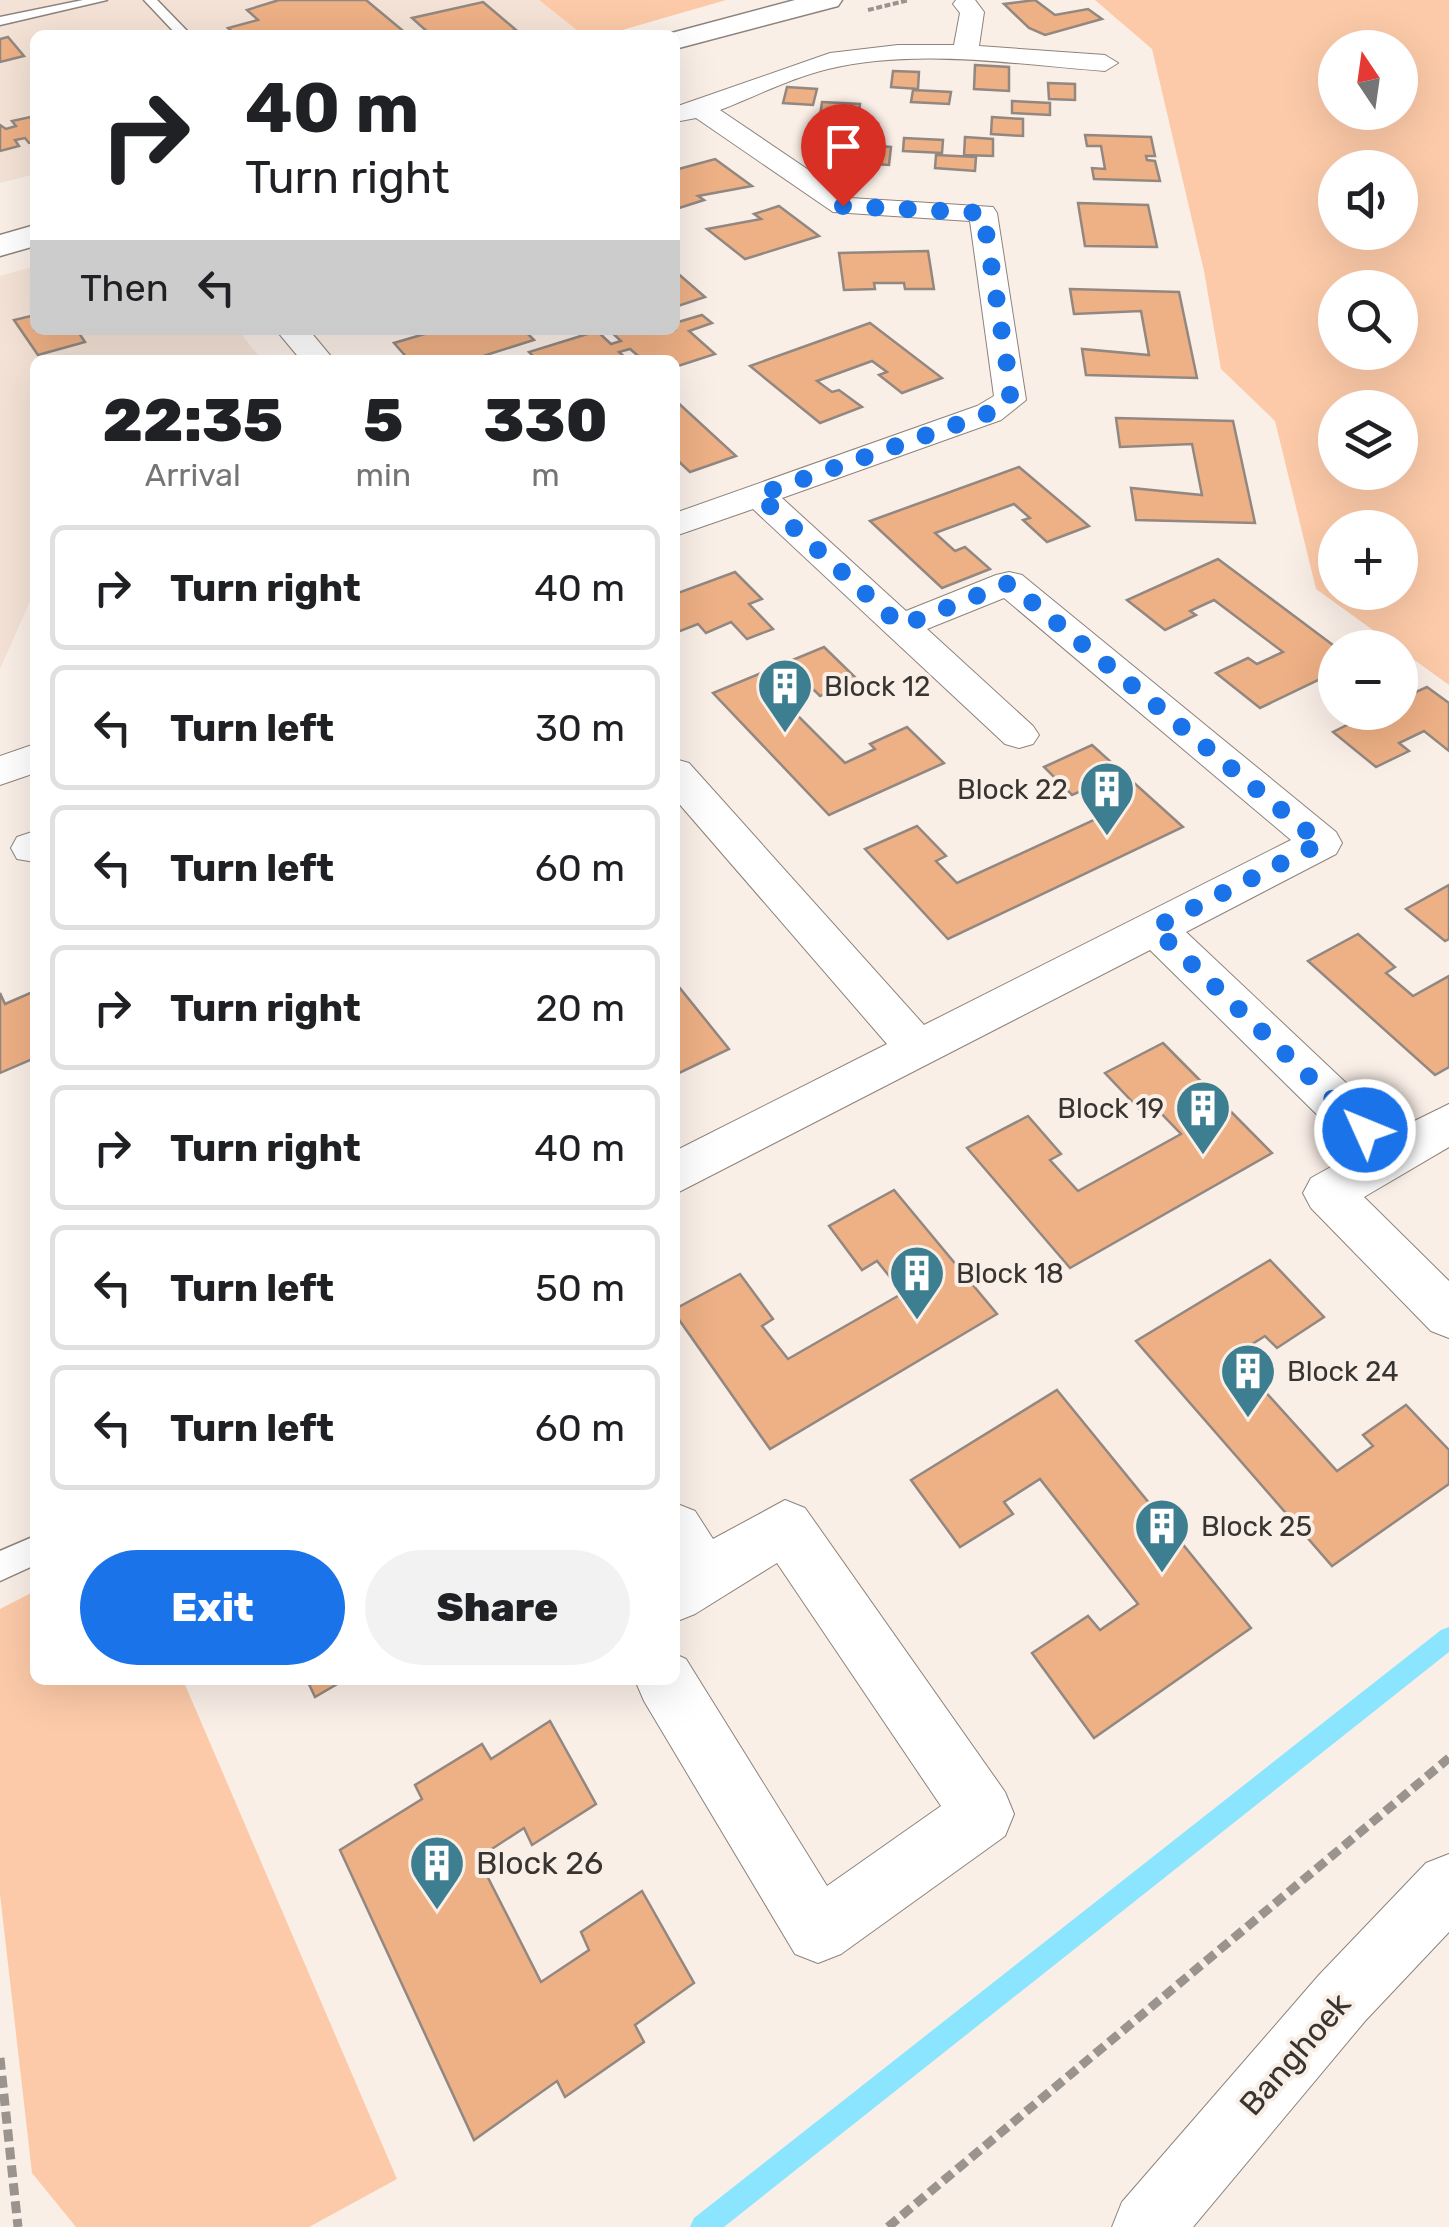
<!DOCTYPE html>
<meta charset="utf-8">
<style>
body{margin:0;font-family:Rubik,sans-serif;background:#f2f2f2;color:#202124;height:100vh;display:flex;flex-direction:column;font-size:38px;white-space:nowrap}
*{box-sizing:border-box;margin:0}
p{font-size:32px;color:#757577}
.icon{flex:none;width:55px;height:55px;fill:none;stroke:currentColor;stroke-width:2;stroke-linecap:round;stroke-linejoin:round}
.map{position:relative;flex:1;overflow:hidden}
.panel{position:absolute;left:30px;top:355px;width:650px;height:1330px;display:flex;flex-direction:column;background:#fff;border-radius:15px;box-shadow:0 10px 40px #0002}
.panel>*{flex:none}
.guide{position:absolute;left:30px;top:30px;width:650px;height:305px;border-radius:15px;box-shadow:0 10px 40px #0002;background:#fff;color:#202124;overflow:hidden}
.needle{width:65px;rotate:347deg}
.controls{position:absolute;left:1318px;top:30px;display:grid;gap:20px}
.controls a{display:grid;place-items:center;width:100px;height:100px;border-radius:50%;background:#fff;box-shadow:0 10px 40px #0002;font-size:50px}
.pin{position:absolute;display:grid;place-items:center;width:85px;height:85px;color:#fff;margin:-102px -42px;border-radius:50% 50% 50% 0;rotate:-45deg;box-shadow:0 0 10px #0007}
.pin .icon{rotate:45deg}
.me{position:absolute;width:110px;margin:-55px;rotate:314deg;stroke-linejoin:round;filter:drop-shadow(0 0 8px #0008)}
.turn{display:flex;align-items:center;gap:35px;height:210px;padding:0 50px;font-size:45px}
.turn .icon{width:130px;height:130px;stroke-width:2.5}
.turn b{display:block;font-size:70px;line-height:85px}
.then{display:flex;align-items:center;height:95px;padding:0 50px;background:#0003;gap:20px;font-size:38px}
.eta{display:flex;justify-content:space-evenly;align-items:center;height:170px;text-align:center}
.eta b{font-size:60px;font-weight:800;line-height:70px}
.cta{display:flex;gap:20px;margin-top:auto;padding:20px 50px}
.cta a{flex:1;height:115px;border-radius:60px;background:#1a73e8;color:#fff;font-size:40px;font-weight:800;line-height:115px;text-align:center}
.cta a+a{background:#f2f2f2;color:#202124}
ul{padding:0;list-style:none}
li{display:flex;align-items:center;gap:30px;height:125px;margin:0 20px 15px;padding:0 30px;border:5px solid #e0e0e0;border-radius:15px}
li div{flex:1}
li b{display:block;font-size:38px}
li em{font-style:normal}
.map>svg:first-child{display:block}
.built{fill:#f4e2d6}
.green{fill:#fccaa8;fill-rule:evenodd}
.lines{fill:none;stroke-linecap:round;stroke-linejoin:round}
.stream{fill:#8ce5fe;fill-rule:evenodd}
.building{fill:#eeb085;stroke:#928881;stroke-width:2.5}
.lane-casing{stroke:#8d837c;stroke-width:3}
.street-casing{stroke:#8d837c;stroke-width:2}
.secondary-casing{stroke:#8d837c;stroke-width:3}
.path-far1{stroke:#9b938e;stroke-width:4;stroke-dasharray:6 2.5;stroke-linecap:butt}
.path{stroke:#9b938e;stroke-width:9;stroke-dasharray:12 6;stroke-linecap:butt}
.lane{fill:#fff;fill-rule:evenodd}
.street{fill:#fff;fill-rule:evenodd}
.secondary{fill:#fff;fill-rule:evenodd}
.route{stroke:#1a73e8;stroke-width:18;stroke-dasharray:0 32.4}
.labels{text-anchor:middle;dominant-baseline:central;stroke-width:8;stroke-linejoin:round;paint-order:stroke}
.poi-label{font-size:28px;fill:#383431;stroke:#faefe7;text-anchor:start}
.near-poi-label{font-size:32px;fill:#383431;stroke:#faefe7;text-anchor:start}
.near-street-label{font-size:32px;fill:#383431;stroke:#faefe7}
</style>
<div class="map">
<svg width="1449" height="2227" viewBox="0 0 1449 2227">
<rect width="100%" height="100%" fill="#faefe7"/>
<g class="built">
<path d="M0,0H539L583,35H35V174L0,183Z"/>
<path d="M35,266V330H238L262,360H35V590L0,669V276Z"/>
</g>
<g class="green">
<path d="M539,0H726L605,35H583Z"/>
<path d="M1095,0H1449V685L1316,589L1275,421L1221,369L1204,271L1152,49ZM1335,48H1400V112H1335ZM1335,168H1400V232H1335ZM1335,288H1400V352H1335ZM1335,408H1400V472H1335ZM1335,528H1400V592H1335Z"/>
<path d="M35,1591V1680H183L397,2179L309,2227H76L32,2173L0,1894V1609Z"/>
</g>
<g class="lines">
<path class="stream" d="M1449,1627V1652L724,2227H690L694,2218L1441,1630Z"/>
</g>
<g class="building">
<path d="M279,0H366L408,35H236L228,28L258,20L247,10Z"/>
<path d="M1035,0L1055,15L1088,9L1102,19L1045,35L1029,28L1004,4Z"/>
<path d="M483,2L516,30L496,35H431L412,18Z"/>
<path d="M8,37L24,56L0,62V39Z"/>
<path d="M975,65L1009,67V91L974,89Z"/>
<path d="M893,71L919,72L918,89L891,87Z"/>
<path d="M1048,83L1075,84V100L1049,99Z"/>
<path d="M787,87L817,89L813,105L783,103Z"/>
<path d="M913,90L951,92L949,104L911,102Z"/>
<path d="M1012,101L1050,103V115L1012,113Z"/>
<path d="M822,102L860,104L858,118L820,116Z"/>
<path d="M35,116V142L29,143L25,138L15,140L19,146L0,151V125L6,129L16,126L12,121Z"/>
<path d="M992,117L1023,119V136L991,134Z"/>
<path d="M847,122L878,124L874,141L843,139Z"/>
<path d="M1085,135L1151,137L1155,156H1146L1147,160L1155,161L1160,181L1094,179L1092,168L1105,169L1101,146H1087Z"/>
<path d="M965,137L993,139V156L964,155Z"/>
<path d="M904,138L943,140L942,153L903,151Z"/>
<path d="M863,145L891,147L889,165L860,163Z"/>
<path d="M936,155L976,157L975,171L935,168Z"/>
<path d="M715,159L752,186L698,196L704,200L679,208L675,204V170Z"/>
<path d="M1078,203L1148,205L1157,247L1085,246Z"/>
<path d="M779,206L819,236L745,259L707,229L761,219L754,214Z"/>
<path d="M928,251L934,289H905L904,283H874L875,289L844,290L839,253Z"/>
<path d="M675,271L705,297L675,307Z"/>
<path d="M1070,289L1179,292L1197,378L1086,375L1082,349L1149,355L1141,311L1074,314Z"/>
<path d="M35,315V330H77L85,342L38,355L14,320Z"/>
<path d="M702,315L712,323L689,331L715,354L675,367V360H643L630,349L619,352L628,360H537L529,352L597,331L611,344L621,341L609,330H675V319L678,322Z"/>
<path d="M870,323L942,378L902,393L879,375L887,372L872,361L817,381L832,392L839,390L862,407L820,423L750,366Z"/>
<path d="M438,330H524L534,340L486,355L491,360H409L394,343Z"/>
<path d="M675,400L736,456L690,472L675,458Z"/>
<path d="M1116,418L1233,421L1255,523L1136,520L1131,488L1202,495L1192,444L1120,447Z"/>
<path d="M1019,467L1089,526L1047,542L1023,520L1030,518L1014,504L935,533L955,551L965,547L990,569L942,588L870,521Z"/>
<path d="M1218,559L1337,648L1335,672L1260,708L1216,673L1248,658L1257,664L1283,652L1214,600L1190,611L1196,615L1165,630L1127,600Z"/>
<path d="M735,572L762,599L749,604L773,629L747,639L731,622L706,633L698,624L675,633V594Z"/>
<path d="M824,647L858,680L820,696L814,690L785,703L845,763L875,749L870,744L907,727L944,763L829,815L713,693Z"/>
<path d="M1427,687L1449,703V751L1424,731L1399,743L1409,751L1376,767L1333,732L1373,712H1400V699Z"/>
<path d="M1092,745L1183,827L948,939L865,849L917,826L946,856L936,861L957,883L1107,814L1081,791L1072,795L1044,767Z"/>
<path d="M1449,885V939L1445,941L1406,909Z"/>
<path d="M1358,934L1395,967L1386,973L1413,996L1449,976V1067L1435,1075L1308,961Z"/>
<path d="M675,982L729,1049L675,1075Z"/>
<path d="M35,991V1058L0,1073V993L5,1004Z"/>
<path d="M1163,1043L1272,1153L1070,1268L967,1148L1028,1116L1061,1154L1050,1160L1078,1191L1181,1134L1153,1105L1142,1112L1105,1073Z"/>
<path d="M894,1190L997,1314L770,1449L675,1314V1309L740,1274L773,1319L762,1326L788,1359L903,1293L877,1261L862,1270L829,1226Z"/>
<path d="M1270,1260L1324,1317L1277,1348L1265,1336L1233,1356L1337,1471L1373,1446L1363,1435L1406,1405L1449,1450V1484L1332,1566L1136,1341Z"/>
<path d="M1057,1390L1251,1628L1094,1738L1032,1653L1088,1616L1100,1630L1138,1604L1040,1479L1004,1502L1013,1514L960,1547L911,1480Z"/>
<path d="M307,1680H344L315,1697Z"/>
<path d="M550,1721L596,1804L532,1845L524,1828L478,1858L541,1982L589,1950L581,1932L642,1891L694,1983L635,2025L644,2042L565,2097L557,2081L474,2140L340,1850L422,1799L415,1785L482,1744L491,1759Z"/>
</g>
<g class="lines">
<g class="lane-casing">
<g id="lane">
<path d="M83,0H107L0,25V17Z"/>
<path d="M144,0H157L191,35H177Z"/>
<path d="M35,1536V1565L0,1581V1551Z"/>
</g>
</g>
<g class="street-casing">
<g id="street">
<path d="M956,0H975L984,12L979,46L1105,55L1118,63L1105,71C1014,64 918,48 828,69C791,78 756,96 720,110L850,198L993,207L997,213L1026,400L1001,420L782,498L906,611L996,575L1009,572L1022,575L1336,832L1342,843L1336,854L1186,932L1396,1130L1449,1104V1147L1364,1197L1449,1281V1338L1431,1331L1311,1208L1303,1193L1311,1178L1356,1153L1150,950L675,1194V1151L887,1044L675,799V759L689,763L924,1025L1291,840L1004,598L927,629L1033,726L1039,735L1033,744L1019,748L1005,744L753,509L675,536V513L977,406L994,396L970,221L833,212L696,118L675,122V107L830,53L898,45H954L960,13L953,4Z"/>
<path d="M276,330H309L334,360H301Z"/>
<path d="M35,744V773L0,785V756Z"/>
<path d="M35,831V862L17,859L11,848L17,837Z"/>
<path d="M785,1500L805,1508L1005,1792L1014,1814L1005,1836L841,1954L818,1963L795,1954L644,1701L635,1680H675V1654L686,1659L827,1886L941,1806L777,1563L695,1614L675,1622V1503L695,1511L713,1539Z"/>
<path d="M1449,1854V1932L1365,2021L1193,2227H1112L1122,2202L1319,1975L1426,1863Z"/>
</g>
</g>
<g class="secondary-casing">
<g id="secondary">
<path d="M795,0H842L838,6L675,49V35H664Z"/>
<path d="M35,225V246L0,256V235Z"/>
</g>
</g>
<path class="path-far1" d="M868,10L909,0"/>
<g class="path">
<path d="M0,2058L18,2227"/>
<path d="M888,2227L1449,1758"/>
</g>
<use href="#lane" class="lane"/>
<use href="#street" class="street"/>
<use href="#secondary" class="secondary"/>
</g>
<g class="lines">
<path class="route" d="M843,206L983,213L1010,384V400L989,413L758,495L901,626L1009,583L1321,843L1154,928L1365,1130"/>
</g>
<defs>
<g id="building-pin" transform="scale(2.875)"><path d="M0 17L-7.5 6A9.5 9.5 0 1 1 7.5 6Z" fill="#3d7e91" stroke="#faefe7"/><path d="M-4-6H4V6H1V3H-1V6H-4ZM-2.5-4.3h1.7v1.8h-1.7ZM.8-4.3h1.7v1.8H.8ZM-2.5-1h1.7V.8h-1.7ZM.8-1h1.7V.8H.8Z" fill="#fff"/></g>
</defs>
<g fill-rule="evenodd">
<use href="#building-pin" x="785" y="686"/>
<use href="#building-pin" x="1107" y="789"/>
<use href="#building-pin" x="1203" y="1108"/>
<use href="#building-pin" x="917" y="1273"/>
<use href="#building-pin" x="1248" y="1371"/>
<use href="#building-pin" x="1162" y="1526"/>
<use href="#building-pin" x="437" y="1863"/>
</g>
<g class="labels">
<g class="poi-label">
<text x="824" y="686">Block 12</text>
<text x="1068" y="789" text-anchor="end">Block 22</text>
<text x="1164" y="1108" text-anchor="end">Block 19</text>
<text x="956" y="1273">Block 18</text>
<text x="1287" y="1371">Block 24</text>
<text x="1201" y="1526">Block 25</text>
</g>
<g class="near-poi-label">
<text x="476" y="1863">Block 26</text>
</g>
<g class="near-street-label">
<text transform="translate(1295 2054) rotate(-49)">Banghoek</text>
</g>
</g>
</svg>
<div class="controls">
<a><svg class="needle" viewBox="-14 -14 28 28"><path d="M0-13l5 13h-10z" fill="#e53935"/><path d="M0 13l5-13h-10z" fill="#757577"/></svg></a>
<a><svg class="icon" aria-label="sound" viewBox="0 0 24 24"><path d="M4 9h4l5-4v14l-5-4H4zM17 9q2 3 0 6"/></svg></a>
<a><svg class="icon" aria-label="search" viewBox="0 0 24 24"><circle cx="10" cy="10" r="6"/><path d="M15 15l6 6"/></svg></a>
<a><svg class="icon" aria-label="layers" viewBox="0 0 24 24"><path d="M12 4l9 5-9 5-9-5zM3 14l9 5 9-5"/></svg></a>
<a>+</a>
<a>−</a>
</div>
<div class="pin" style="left:843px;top:206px;background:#d93025"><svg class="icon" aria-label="arrive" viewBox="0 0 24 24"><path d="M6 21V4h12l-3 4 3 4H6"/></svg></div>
<svg class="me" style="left:1365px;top:1130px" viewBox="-20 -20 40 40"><circle r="17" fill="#1a73e8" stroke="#fff" stroke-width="3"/><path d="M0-11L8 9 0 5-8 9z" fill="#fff"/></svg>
<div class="guide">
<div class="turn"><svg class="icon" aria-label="right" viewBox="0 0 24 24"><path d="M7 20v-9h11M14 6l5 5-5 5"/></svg><div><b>40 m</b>Turn right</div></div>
<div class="then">Then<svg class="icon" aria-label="left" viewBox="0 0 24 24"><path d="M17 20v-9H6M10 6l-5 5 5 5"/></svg></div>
</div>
<section class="panel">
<div class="eta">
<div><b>22:35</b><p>Arrival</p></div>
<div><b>5</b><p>min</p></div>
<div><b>330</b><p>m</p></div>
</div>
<ul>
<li><svg class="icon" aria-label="right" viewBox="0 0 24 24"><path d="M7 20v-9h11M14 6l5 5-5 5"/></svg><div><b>Turn right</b></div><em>40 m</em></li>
<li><svg class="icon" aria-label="left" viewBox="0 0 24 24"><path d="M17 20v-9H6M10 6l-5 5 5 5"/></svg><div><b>Turn left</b></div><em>30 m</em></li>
<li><svg class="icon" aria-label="left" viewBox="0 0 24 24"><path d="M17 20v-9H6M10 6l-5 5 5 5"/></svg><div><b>Turn left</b></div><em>60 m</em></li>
<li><svg class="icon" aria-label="right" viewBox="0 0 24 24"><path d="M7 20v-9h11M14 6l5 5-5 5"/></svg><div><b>Turn right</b></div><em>20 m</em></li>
<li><svg class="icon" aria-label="right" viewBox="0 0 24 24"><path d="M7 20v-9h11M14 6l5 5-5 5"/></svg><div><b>Turn right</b></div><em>40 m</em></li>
<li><svg class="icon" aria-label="left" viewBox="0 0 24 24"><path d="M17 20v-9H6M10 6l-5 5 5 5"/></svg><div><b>Turn left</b></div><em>50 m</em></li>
<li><svg class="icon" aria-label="left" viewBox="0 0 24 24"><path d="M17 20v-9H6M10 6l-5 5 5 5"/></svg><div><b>Turn left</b></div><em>60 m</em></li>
</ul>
<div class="cta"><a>Exit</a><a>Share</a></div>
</section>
</div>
